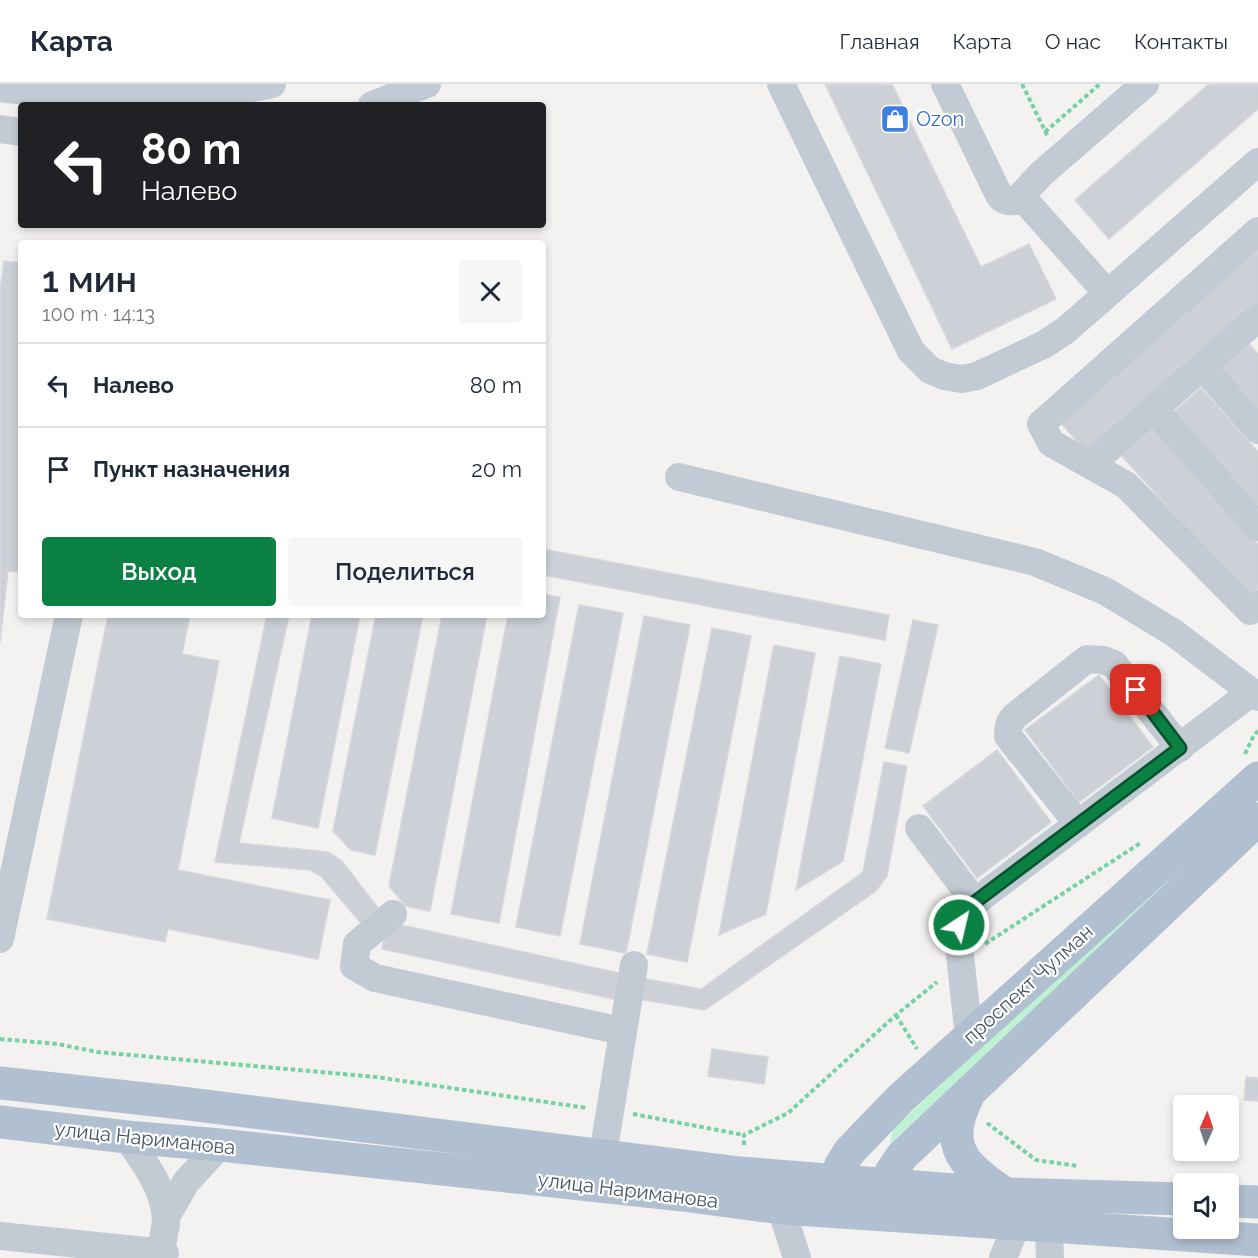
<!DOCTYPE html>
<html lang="ru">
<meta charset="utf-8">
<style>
body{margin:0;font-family:Raleway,sans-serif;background:#f6f6f7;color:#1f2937;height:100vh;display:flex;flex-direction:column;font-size:22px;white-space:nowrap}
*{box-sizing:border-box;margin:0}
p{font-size:20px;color:#747a83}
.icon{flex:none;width:33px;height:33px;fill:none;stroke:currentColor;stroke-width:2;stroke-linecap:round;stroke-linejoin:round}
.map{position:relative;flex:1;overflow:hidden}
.details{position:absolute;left:18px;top:156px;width:528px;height:378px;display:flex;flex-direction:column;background:#fff;border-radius:6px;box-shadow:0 3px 9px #0003}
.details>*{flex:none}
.top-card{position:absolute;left:18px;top:18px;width:528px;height:126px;border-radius:6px;box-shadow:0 3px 9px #0003;background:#202124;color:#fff;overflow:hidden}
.needle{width:39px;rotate:3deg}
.controls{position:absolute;left:1173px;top:1011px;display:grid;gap:12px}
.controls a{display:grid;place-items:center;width:66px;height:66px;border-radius:6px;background:#fff;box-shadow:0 3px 9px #0003;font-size:30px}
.pin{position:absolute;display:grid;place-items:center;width:51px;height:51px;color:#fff;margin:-26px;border-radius:12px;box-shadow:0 3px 9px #0006}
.me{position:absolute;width:66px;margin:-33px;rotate:35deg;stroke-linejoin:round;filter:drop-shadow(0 0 4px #0008)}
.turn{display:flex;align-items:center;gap:21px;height:126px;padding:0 24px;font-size:27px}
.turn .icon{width:78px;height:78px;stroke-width:2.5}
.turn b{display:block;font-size:42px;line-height:51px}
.round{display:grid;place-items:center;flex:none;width:63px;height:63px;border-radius:6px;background:#f6f6f7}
.head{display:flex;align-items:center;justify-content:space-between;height:102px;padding:0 24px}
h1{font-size:36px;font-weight:600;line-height:45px}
.primary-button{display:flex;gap:12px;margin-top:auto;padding:12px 24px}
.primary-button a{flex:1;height:69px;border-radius:6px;background:#0b8043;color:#fff;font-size:24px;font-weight:600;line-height:69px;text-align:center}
.primary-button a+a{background:#f6f6f7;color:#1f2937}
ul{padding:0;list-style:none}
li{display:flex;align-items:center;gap:18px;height:84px;padding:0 24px;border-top:2px solid #e0e1e3}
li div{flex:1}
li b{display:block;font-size:22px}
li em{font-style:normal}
header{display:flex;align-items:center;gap:36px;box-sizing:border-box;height:84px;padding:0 30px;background:#fff;border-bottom:2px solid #e0e1e3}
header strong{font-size:28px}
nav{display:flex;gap:33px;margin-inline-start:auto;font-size:21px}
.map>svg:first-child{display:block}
.green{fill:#bff2d4}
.building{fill:#cdd0d6;stroke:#d5d7dd;stroke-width:1.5}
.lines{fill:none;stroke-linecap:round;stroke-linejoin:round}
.path{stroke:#75d2a6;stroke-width:4;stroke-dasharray:4.5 3;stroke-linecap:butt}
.minor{stroke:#c2cbd3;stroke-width:28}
.major{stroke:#b0c0d1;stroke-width:33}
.route-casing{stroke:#07532c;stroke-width:15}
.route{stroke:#0b8043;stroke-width:10}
.labels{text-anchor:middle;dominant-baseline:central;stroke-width:4.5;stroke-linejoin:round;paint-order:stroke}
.shop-label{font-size:20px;fill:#366cbe;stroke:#fff;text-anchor:start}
.street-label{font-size:20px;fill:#485460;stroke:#fff}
</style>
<header>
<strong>Карта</strong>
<nav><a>Главная</a><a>Карта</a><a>О нас</a><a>Контакты</a></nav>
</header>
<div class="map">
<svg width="1258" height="1174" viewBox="0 0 1258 1174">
<rect width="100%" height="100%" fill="#f4f1f1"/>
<path class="green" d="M1258,708V716L890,1060L893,1045Z"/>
<g class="building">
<path d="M825,0H892L981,183L1029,160L1056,215L952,265Z"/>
<path d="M1209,0H1258V25L1109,155L1075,116Z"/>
<path d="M1258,164V222L1090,372L1061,339Z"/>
<path d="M4,177L21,179V488L8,487L0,558V207Z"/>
<path d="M1249,260L1258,270V325L1221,285Z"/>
<path d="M1201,304L1258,368V424L1173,329Z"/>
<path d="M1154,344L1258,460V508L1250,515L1122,372Z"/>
<path d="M543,465L889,531L885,556L543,491Z"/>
<path d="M543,510L560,513L499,839L451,830L508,531H543Z"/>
<path d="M579,521L623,529L560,852L516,843Z"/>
<path d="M108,531H190L182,570L219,577L178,786L330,816L318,875L168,845L165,858L47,835Z"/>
<path d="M267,531H289L239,759L328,768L342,777L382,829L364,843L321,792L310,786L215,778Z"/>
<path d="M312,531H360L318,744L272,734Z"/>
<path d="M376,531H423L375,771L351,766L333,747Z"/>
<path d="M442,531H487L430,827L406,822L389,802Z"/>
<path d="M644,532L690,541L626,869L580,860Z"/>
<path d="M913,536L938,541L909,669L885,664Z"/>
<path d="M712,544L751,552L687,878L647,870Z"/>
<path d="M774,561L815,569L766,830L719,851Z"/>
<path d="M840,572L881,580L843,777L796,806Z"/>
<path d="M1099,591L1153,663L1079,718L1025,646Z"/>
<path d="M997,666L1051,738L977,794L923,722Z"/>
<path d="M884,678L907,682L887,792L876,807L705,926L637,915L641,894L701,905L863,788Z"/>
<path d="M388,838L619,889L614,915L382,865Z"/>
<path d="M712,965L768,973L764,1000L708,992Z"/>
<path d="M1246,993L1258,994V1017L1244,1016Z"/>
</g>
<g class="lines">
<g class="path">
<path d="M1022,0L1048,53"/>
<path d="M1045,48L1100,0"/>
<path d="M1245,670L1254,651L1258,647"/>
<path d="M985,860L1142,758"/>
<path d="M896,931L917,965"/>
<path d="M0,955L58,960L97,968L376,993L587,1024"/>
<path d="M633,1030L744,1051"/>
<path d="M987,1039L1036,1076L1078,1082"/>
<path d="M744,1061V1051L788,1029L896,931L937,898"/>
</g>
<g class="minor">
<path d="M781,0L911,267L930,286L944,292L962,295L977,292L1045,260L1066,246L1258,78"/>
<path d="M945,0L999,111C1003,117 1009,118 1016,117L1041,90L1145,0"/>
<path d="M0,4C29,8 58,9 88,10C150,14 211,14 272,0"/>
<path d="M372,21L427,0"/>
<path d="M0,45L21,48"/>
<path d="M1021,112L1107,209"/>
<path d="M1258,147L1041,340L1051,359L1126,401L1250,527L1258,521"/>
<path d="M1202,282L1258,346"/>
<path d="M1154,325L1258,443"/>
<path d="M1090,381L1258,234"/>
<path d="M679,393L1035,478L1105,507L1174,549L1258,613"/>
<path d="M1078,740L1008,652C1008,643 1009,638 1015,632L1087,575L1103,576L1114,580L1180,664"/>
<path d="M919,744L975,818"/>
<path d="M393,830L357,860L354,882L375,894L622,947"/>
<path d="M0,855L69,531"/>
<path d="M969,953L958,853C960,838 965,829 975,818L1252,608"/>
<path d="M127,1053C146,1081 167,1107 166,1142"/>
<path d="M603,1070L634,881"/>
<path d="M781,1124L797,1174"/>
<path d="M1049,1143L1050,1174"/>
<path d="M0,1152L165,1169"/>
<path d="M160,1174L167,1131L186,1098L220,1061"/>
<path d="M1003,1174L1017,1140"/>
</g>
<g class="major">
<path d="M0,999L173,1018L740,1089L1005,1110L1184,1115"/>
<path d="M969,1009C966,1017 961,1026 959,1035C948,1073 979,1091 1005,1110"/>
<path d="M0,1038L127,1053L220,1061L683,1111L781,1124L1258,1156"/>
<path d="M837,1117L840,1083L849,1068L901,1014L1258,694"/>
<path d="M1228,1117L1258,1118"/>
<path d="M888,1121L890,1090L902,1072L1258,735"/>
</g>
</g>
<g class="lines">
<g class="route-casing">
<path id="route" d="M959,841L965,829L975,818L1180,664L1136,606"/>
</g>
<use href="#route" class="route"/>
</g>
<defs>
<g id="shop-square" transform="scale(1.5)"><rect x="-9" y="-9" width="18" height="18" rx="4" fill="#3f7fe0" stroke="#fff"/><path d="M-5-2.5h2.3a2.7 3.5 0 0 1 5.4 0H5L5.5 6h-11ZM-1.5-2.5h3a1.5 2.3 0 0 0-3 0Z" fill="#fff"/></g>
</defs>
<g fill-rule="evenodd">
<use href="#shop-square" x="895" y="35"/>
</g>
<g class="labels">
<g class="shop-label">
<text x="916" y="35">Ozon</text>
</g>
<g class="street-label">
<text transform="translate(1028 900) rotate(-42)">проспект Чулман</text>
<text transform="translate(145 1054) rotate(6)">улица Нариманова</text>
<text transform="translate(628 1106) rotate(7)">улица Нариманова</text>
</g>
</g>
</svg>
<div class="controls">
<a><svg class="needle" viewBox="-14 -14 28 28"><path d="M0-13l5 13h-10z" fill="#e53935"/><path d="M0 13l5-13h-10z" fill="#747a83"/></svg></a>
<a><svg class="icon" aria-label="sound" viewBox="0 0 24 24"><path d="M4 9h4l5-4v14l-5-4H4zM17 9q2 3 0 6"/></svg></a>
</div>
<div class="pin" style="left:1136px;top:606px;background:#d93025"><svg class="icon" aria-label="arrive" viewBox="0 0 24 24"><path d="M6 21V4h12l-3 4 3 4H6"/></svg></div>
<svg class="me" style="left:959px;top:841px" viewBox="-20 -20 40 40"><circle r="17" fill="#0b8043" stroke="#fff" stroke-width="3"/><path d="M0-11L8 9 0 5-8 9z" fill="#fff"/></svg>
<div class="top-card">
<div class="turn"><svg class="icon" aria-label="left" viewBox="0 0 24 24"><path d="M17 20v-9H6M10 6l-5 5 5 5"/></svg><div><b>80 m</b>Налево</div></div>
</div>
<section class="details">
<div class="head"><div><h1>1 мин</h1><p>100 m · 14:13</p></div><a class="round"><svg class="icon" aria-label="close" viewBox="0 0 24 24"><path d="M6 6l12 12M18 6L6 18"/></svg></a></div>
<ul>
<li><svg class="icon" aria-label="left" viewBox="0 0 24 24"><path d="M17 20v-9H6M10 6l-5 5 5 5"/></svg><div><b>Налево</b></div><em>80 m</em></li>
<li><svg class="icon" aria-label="arrive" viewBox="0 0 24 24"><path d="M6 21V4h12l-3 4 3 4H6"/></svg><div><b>Пункт назначения</b></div><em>20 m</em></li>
</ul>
<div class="primary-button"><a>Выход</a><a>Поделиться</a></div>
</section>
</div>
